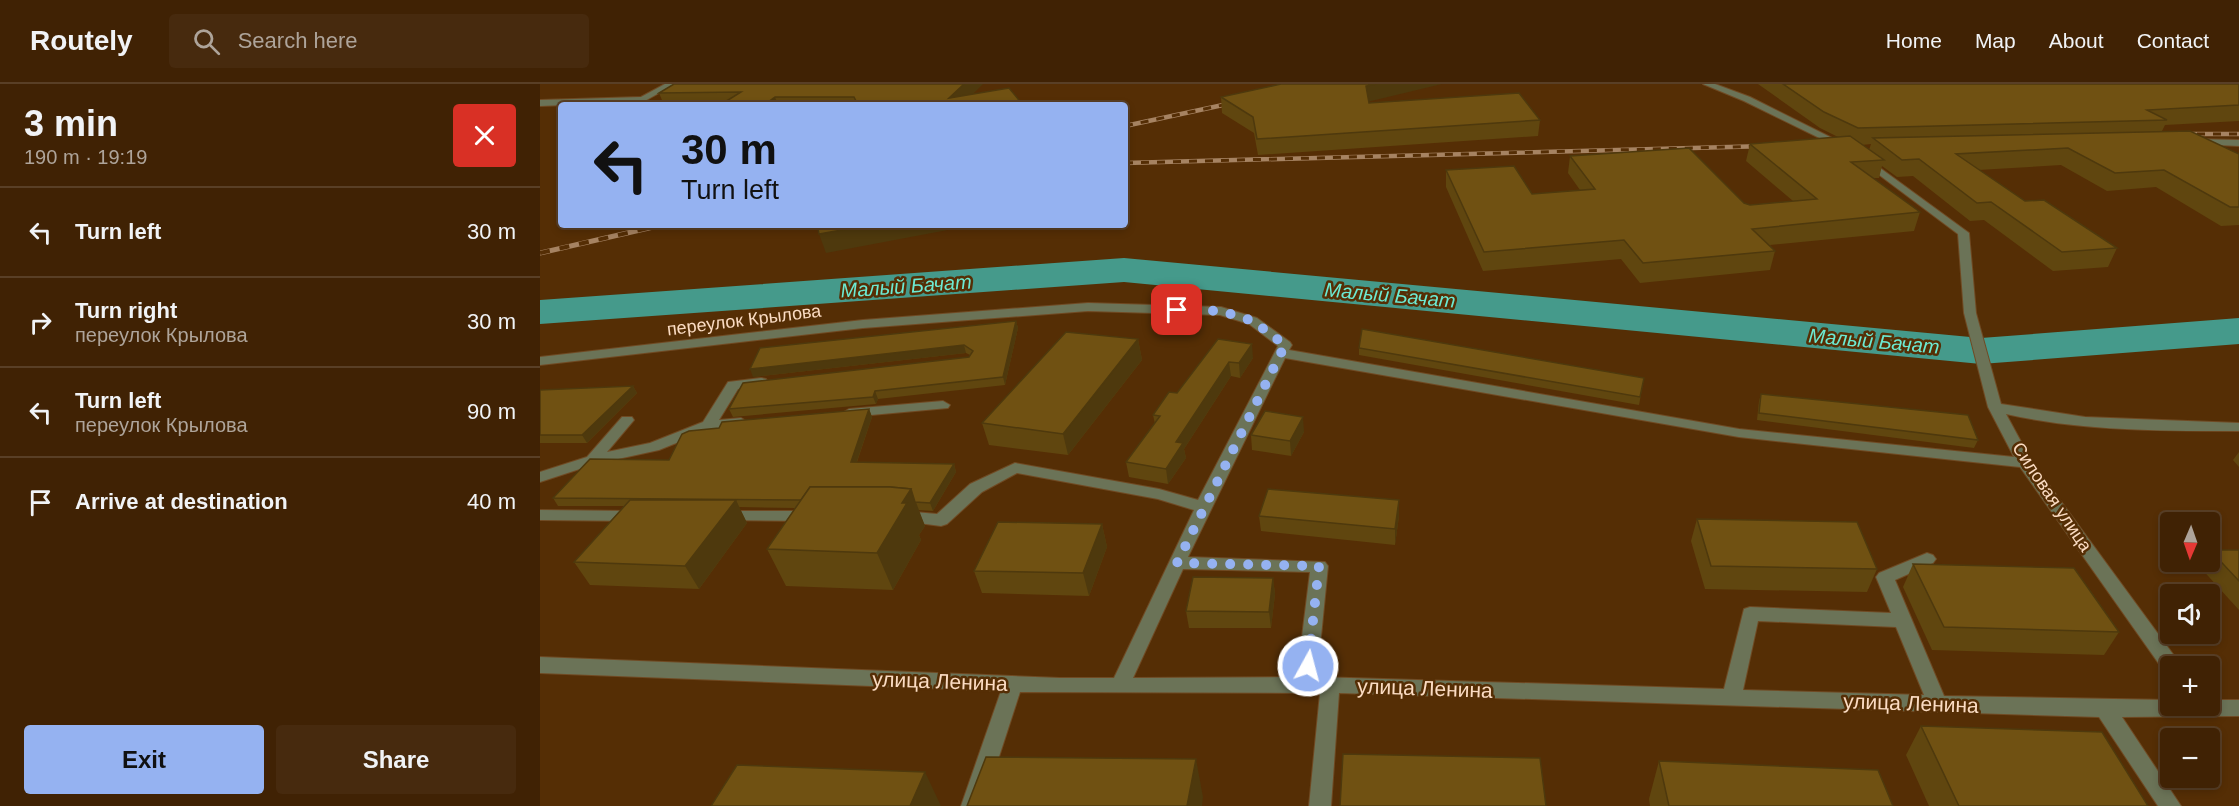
<!DOCTYPE html>
<meta charset="utf-8">
<style>
body{margin:0;font-family:Helvetica,sans-serif;background:#472a0e;color:#f1f3f6;height:100vh;display:flex;flex-direction:column;font-size:22px;white-space:nowrap}
*{box-sizing:border-box;margin:0}
p{font-size:20px;color:#aea49a}
.icon{flex:none;width:33px;height:33px;fill:none;stroke:currentColor;stroke-width:2;stroke-linecap:round;stroke-linejoin:round}
.map{position:relative;flex:1;overflow:hidden}
.sheet{display:flex;flex-direction:column;background:#402204;width:540px}
.sheet>*{flex:none}
.hud{position:absolute;left:18px;top:18px;width:570px;height:126px;border-radius:6px;box-shadow:0 3px 9px #0003,0 0 0 2px #593f26;background:#95b2f1;color:#111;overflow:hidden}
.needle{width:39px;rotate:182deg}
.fabs{position:absolute;left:1620px;top:428px;display:grid;gap:12px}
.fabs a{display:grid;place-items:center;width:60px;height:60px;border-radius:6px;background:#402204;box-shadow:0 3px 9px #0003,0 0 0 2px #593f26;font-size:30px}
.pin{position:absolute;display:grid;place-items:center;width:51px;height:51px;color:#fff;margin:-26px;border-radius:12px;box-shadow:0 3px 9px #0006}
.me{position:absolute;width:66px;margin:-33px;rotate:7deg;stroke-linejoin:round;filter:drop-shadow(0 0 4px #0008)}
.turn{display:flex;align-items:center;gap:21px;height:126px;padding:0 24px;font-size:27px}
.turn .icon{width:78px;height:78px;stroke-width:2.5}
.turn b{display:block;font-size:42px;line-height:51px}
.round{display:grid;place-items:center;flex:none;width:63px;height:63px;border-radius:6px;background:#472a0e}
.summary{display:flex;align-items:center;justify-content:space-between;height:102px;padding:0 24px}
h1{font-size:36px;font-weight:800;line-height:45px}
.action{display:flex;gap:12px;margin-top:auto;padding:12px 24px}
.action a{flex:1;height:69px;border-radius:6px;background:#95b2f1;color:#111;font-size:24px;font-weight:800;line-height:69px;text-align:center}
.action a+a{background:#472a0e;color:#f1f3f6}
ul{padding:0;list-style:none}
li{display:flex;align-items:center;gap:18px;height:90px;padding:0 24px;border-top:2px solid #593f26}
li div{flex:1}
li b{display:block;font-size:22px}
li em{font-style:normal}
header{display:flex;align-items:center;gap:36px;box-sizing:border-box;height:84px;padding:0 30px;background:#402204;border-bottom:2px solid #593f26}
header strong{font-size:28px}
nav{display:flex;gap:33px;margin-inline-start:auto;font-size:21px}
.search{width:420px;height:54px;background:#472a0e;display:flex;align-items:center;gap:15px;box-sizing:border-box;padding:0 21px;border-radius:6px;color:#aea49a;font-size:22px}
main{display:flex;flex:1;min-height:0}
.map>svg:first-child{display:block}
.lines{fill:none;stroke-linecap:round;stroke-linejoin:round}
.river{fill:#459a8b;fill-rule:evenodd}
.minor-casing{stroke:#704a23;stroke-width:2}
.minor{fill:#6b7357;fill-rule:evenodd}
.rail-far1-casing{stroke:#a68362;stroke-width:4.5}
.rail-casing{stroke:#a68362;stroke-width:5}
.rail-far1{stroke:#552e05;stroke-width:3;stroke-dasharray:8;stroke-linecap:butt}
.rail{stroke:#552e05;stroke-width:4;stroke-dasharray:10;stroke-linecap:butt}
.wall{fill:#60460f;fill-rule:evenodd}
.shaded-wall{fill:#4e390d}
.building{fill:#705112;stroke:#4e390d;stroke-width:1.5}
.route{stroke:#95b2f1;stroke-width:10;stroke-dasharray:0 18}
.labels{text-anchor:middle;dominant-baseline:central;stroke-width:5;stroke-linejoin:round;paint-order:stroke}
.street-label{font-size:18px;fill:#fbdcc3;stroke:#552e05}
.water-label{font-size:20px;font-style:italic;fill:#6ce9d2;stroke:#552e05}
.near-street-label{font-size:21px;fill:#fbdcc3;stroke:#552e05}
</style>
<header>
<strong>Routely</strong>
<div class="search"><svg class="icon" aria-label="search" viewBox="0 0 24 24"><circle cx="10" cy="10" r="6"/><path d="M15 15l6 6"/></svg>Search here</div>
<nav><a>Home</a><a>Map</a><a>About</a><a>Contact</a></nav>
</header>
<main>
<section class="sheet">
<div class="summary"><div><h1>3 min</h1><p>190 m · 19:19</p></div><a class="round" style="background:#d93025;color:#fff"><svg class="icon" aria-label="close" viewBox="0 0 24 24"><path d="M6 6l12 12M18 6L6 18"/></svg></a></div>
<ul>
<li><svg class="icon" aria-label="left" viewBox="0 0 24 24"><path d="M17 20v-9H6M10 6l-5 5 5 5"/></svg><div><b>Turn left</b></div><em>30 m</em></li>
<li><svg class="icon" aria-label="right" viewBox="0 0 24 24"><path d="M7 20v-9h11M14 6l5 5-5 5"/></svg><div><b>Turn right</b><p>переулок Крылова</p></div><em>30 m</em></li>
<li><svg class="icon" aria-label="left" viewBox="0 0 24 24"><path d="M17 20v-9H6M10 6l-5 5 5 5"/></svg><div><b>Turn left</b><p>переулок Крылова</p></div><em>90 m</em></li>
<li><svg class="icon" aria-label="arrive" viewBox="0 0 24 24"><path d="M6 21V4h12l-3 4 3 4H6"/></svg><div><b>Arrive at destination</b></div><em>40 m</em></li>
</ul>
<div class="action"><a>Exit</a><a>Share</a></div>
</section>
<div class="map">
<svg width="1699" height="722" viewBox="0 0 1699 722">
<rect width="100%" height="100%" fill="#552e05"/>
<g class="lines">
<path class="river" d="M584,174L1441,254L1699,234V260L1441,280L584,198L0,240V216Z"/>
<g class="minor-casing">
<g id="minor">
<path d="M125,0H135L103,18L0,22V16L101,13Z"/>
<path d="M1163,0H1175L1210,13L1310,63L1302,65L1204,17Z"/>
<path d="M1656,55L1699,56V62L1653,60L1651,58Z"/>
<path d="M1325,73L1429,149L1436,229L1461,320L1545,333L1699,339V347C1621,347 1542,347 1466,330L1492,378L1638,577L1641,582H1630V589L1624,587L1480,383L1199,353L745,274L648,473L785,478L788,482L777,593L1184,605L1204,525L1210,523L1351,529L1336,493L1339,489L1387,469L1393,471L1396,475L1393,479L1355,496L1404,612L1630,616V621H1670V616H1699V632L1582,633L1641,722H1618L1559,633L799,609L791,722H769L780,609L480,608L443,722H421L461,607L0,589V573L520,594H574L654,426L618,415L477,389L442,408L407,440L401,442L363,437L357,436L355,432L357,428L363,427L397,430L430,400L475,379L619,405L658,416L738,262L709,240L680,231L548,227L323,244L0,281V273L323,236L548,219L681,223L717,234L750,258L752,261L749,266L1199,345L1474,373L1448,323L1424,229L1418,150L1322,78L1320,76ZM643,485L770,488L757,593L593,594ZM1218,537L1356,543L1384,611L1203,606Z"/>
<path d="M221,294L226,295L228,298L226,301L198,305L179,336L201,334L208,338L206,341L171,345L119,366L55,380L0,398V388L47,373L82,333H92L94,336L67,368L110,359L163,338L188,298Z"/>
<path d="M403,317L410,321L408,324L309,333L302,329L309,325Z"/>
<path d="M0,426L93,427L99,428L101,432L99,436L93,437L0,436Z"/>
<path d="M183,427H270L276,428L278,432L276,436L270,437L177,436L175,432L177,428Z"/>
</g>
</g>
<use href="#minor" class="minor"/>
<g class="rail-far1-casing">
<g id="rail-far1">
<path d="M585,42L697,18"/>
<path d="M1641,50H1699"/>
<path d="M585,79L1227,62"/>
</g>
</g>
<g class="rail-casing">
<path id="rail" d="M0,169L122,141"/>
</g>
<use href="#rail-far1" class="rail-far1"/>
<use href="#rail" class="rail"/>
</g>
<g class="wall">
<path d="M134,0L432,11L483,21H124L119,9Z"/>
<path d="M1218,0H1699V37L1625,41L1622,47L1699,70V141L1681,142L1616,103L1567,107L1521,81L1438,86L1485,117L1577,164L1568,183L1513,187L1444,136L1430,137L1373,92L1357,93L1342,82L1339,94H1333L1380,128L1374,147L1230,161L1235,167L1230,186L1100,199L1081,175L943,187L906,103V86L992,110L1040,106L1028,89L1030,72L1210,121L1253,117L1206,77L1210,60L1298,53L1280,44ZM1331,60L1329,66L1322,61Z"/>
<path d="M681,13L829,17V19L1000,36L998,52L718,71L714,49L682,29Z"/>
<path d="M476,237L478,244L465,301L338,315L336,320L193,333L189,325L429,273L430,271L426,269L213,293Z"/>
<path d="M598,255L602,276L528,371L449,361L442,339Z"/>
<path d="M678,255L713,274L700,294L691,292L644,365L646,374L628,400L589,393L586,378L615,340L613,331L637,309Z"/>
<path d="M819,264L1104,294L1099,321L819,271Z"/>
<path d="M93,302L97,309L47,359H0V306Z"/>
<path d="M1221,310L1438,356L1434,364L1217,336L1219,317Z"/>
<path d="M329,325L332,333L317,378L414,380L416,388L393,427L378,426L385,442L379,451L381,456L353,506L246,502L227,465L255,424L199,423L207,439L159,505L50,501L34,478L84,422H18L13,414L129,376L179,344Z"/>
<path d="M764,348L751,372L712,366L711,351Z"/>
<path d="M1699,368V383L1693,376Z"/>
<path d="M719,432H859L855,461L721,447Z"/>
<path d="M1157,435L1337,485L1327,508L1165,505L1151,457Z"/>
<path d="M562,440L567,463L549,512L442,509L434,487Z"/>
<path d="M1670,466H1699V526L1659,482L1662,477H1670Z"/>
<path d="M1373,480L1579,548L1564,571L1392,566L1363,503Z"/>
<path d="M733,494L735,510L731,544H649L646,527Z"/>
<path d="M1381,642L1608,722H1389L1366,671Z"/>
<path d="M1119,677L1353,722H1110L1109,715Z"/>
</g>
<g class="shaded-wall">
<path d="M424,0H443L422,21L409,14Z"/>
<path d="M836,0H902L827,18L826,2Z"/>
<path d="M235,13L238,21H224Z"/>
<path d="M330,141H434L286,169L279,150Z"/>
<path d="M476,237L478,244L465,301L463,293Z"/>
<path d="M598,255L602,276L528,371L523,350Z"/>
<path d="M712,260L713,274L700,294L699,279Z"/>
<path d="M424,261L426,269L213,293L210,285Z"/>
<path d="M689,278L691,292L644,365L646,374L628,400L626,385L636,358Z"/>
<path d="M93,302L97,309L47,359L42,351Z"/>
<path d="M335,307L338,315L336,320L333,313Z"/>
<path d="M329,325L332,333L314,386L311,378Z"/>
<path d="M763,333L764,348L751,372L750,357Z"/>
<path d="M414,380L416,388L393,427L390,419Z"/>
<path d="M371,405L385,442L379,451L381,456L353,506L337,469L362,419Z"/>
<path d="M196,416L207,439L159,505L145,482Z"/>
<path d="M859,416V432L855,461V445Z"/>
<path d="M562,440L567,463L549,512L543,489Z"/>
<path d="M733,494L735,510L731,544L729,528Z"/>
<path d="M656,675L663,713L662,722H647Z"/>
<path d="M385,688L401,722H370Z"/>
</g>
<g class="building">
<path d="M134,0H424L409,14L469,4L483,21H318L314,13H235L224,21H180L201,8L119,9Z"/>
<path d="M741,0H836L826,2L829,19L979,9L1000,36L717,55L713,33L681,13Z"/>
<path d="M1243,0H1699V21L1607,26L1627,36L1318,44L1284,28Z"/>
<path d="M1650,47L1699,70V123H1690L1624,86L1575,89L1528,64L1416,70L1485,117L1504,116L1577,164L1522,168L1451,118L1437,119L1379,75L1362,76L1333,54Z"/>
<path d="M1310,52L1344,76L1311,78L1380,128L1212,145L1235,167L1103,179L1084,156L944,168L906,86L974,82L992,110L1055,105L1030,72L1149,64L1204,119L1210,121L1277,115L1210,60Z"/>
<path d="M277,141H330L279,150Z"/>
<path d="M476,237L463,293L335,307L333,313L189,325L203,299L429,273L433,267L424,261L210,285L220,264Z"/>
<path d="M822,245L1104,294L1100,313L819,264Z"/>
<path d="M526,248L598,255L523,350L442,339Z"/>
<path d="M678,255L712,260L699,279L689,278L636,358L643,359L626,385L586,378L620,332L613,331L629,308L637,309Z"/>
<path d="M93,302L42,351H0V306Z"/>
<path d="M1221,310L1428,331L1438,356L1219,329Z"/>
<path d="M329,325L311,378L414,380L390,419L375,418L371,405L350,403H270L261,416L13,414L50,375L129,376L142,350L149,347L179,344L182,338Z"/>
<path d="M725,327L763,333L750,357L711,351Z"/>
<path d="M270,403H350L371,405L362,419H367L337,469L227,465Z"/>
<path d="M728,405L859,416L855,445L719,432Z"/>
<path d="M90,416H196L145,482L34,478Z"/>
<path d="M1157,435L1317,438L1337,485L1171,482Z"/>
<path d="M458,438L562,440L543,489L434,487Z"/>
<path d="M1670,466H1699V497Z"/>
<path d="M1373,480L1534,484L1579,548L1404,543Z"/>
<path d="M653,493L733,494L729,528L646,527Z"/>
<path d="M1381,642L1562,648L1608,722H1419Z"/>
<path d="M803,670L1000,674L1006,722H800Z"/>
<path d="M446,673L656,675L647,722H427Z"/>
<path d="M1119,677L1338,686L1353,722H1129Z"/>
<path d="M197,681L385,688L370,722H171Z"/>
</g>
<g class="lines">
<path class="route" d="M637,226L681,227L713,237L745,261L637,479L779,482L768,582"/>
</g>
<g class="labels">
<g class="street-label">
<text transform="translate(204 236) rotate(-7)">переулок Крылова</text>
<text transform="translate(1512 413) rotate(56)">Силовая улица</text>
</g>
<g class="water-label">
<text transform="translate(366 202) rotate(-4)">Малый Бачат</text>
<text transform="translate(850 211) rotate(5)">Малый Бачат</text>
<text transform="translate(1334 257) rotate(5)">Малый Бачат</text>
</g>
<g class="near-street-label">
<text transform="translate(400 597) rotate(2)">улица Ленина</text>
<text transform="translate(885 604) rotate(2)">улица Ленина</text>
<text transform="translate(1371 619) rotate(2)">улица Ленина</text>
</g>
</g>
</svg>
<div class="fabs">
<a><svg class="needle" viewBox="-14 -14 28 28"><path d="M0-13l5 13h-10z" fill="#e53935"/><path d="M0 13l5-13h-10z" fill="#aea49a"/></svg></a>
<a><svg class="icon" aria-label="sound" viewBox="0 0 24 24"><path d="M4 9h4l5-4v14l-5-4H4zM17 9q2 3 0 6"/></svg></a>
<a>+</a>
<a>−</a>
</div>
<div class="pin" style="left:637px;top:226px;background:#d93025"><svg class="icon" aria-label="arrive" viewBox="0 0 24 24"><path d="M6 21V4h12l-3 4 3 4H6"/></svg></div>
<svg class="me" style="left:768px;top:582px" viewBox="-20 -20 40 40"><circle r="17" fill="#95b2f1" stroke="#fff" stroke-width="3"/><path d="M0-11L8 9 0 5-8 9z" fill="#fff"/></svg>
<div class="hud">
<div class="turn"><svg class="icon" aria-label="left" viewBox="0 0 24 24"><path d="M17 20v-9H6M10 6l-5 5 5 5"/></svg><div><b>30 m</b>Turn left</div></div>
</div>
</div>
</main>
